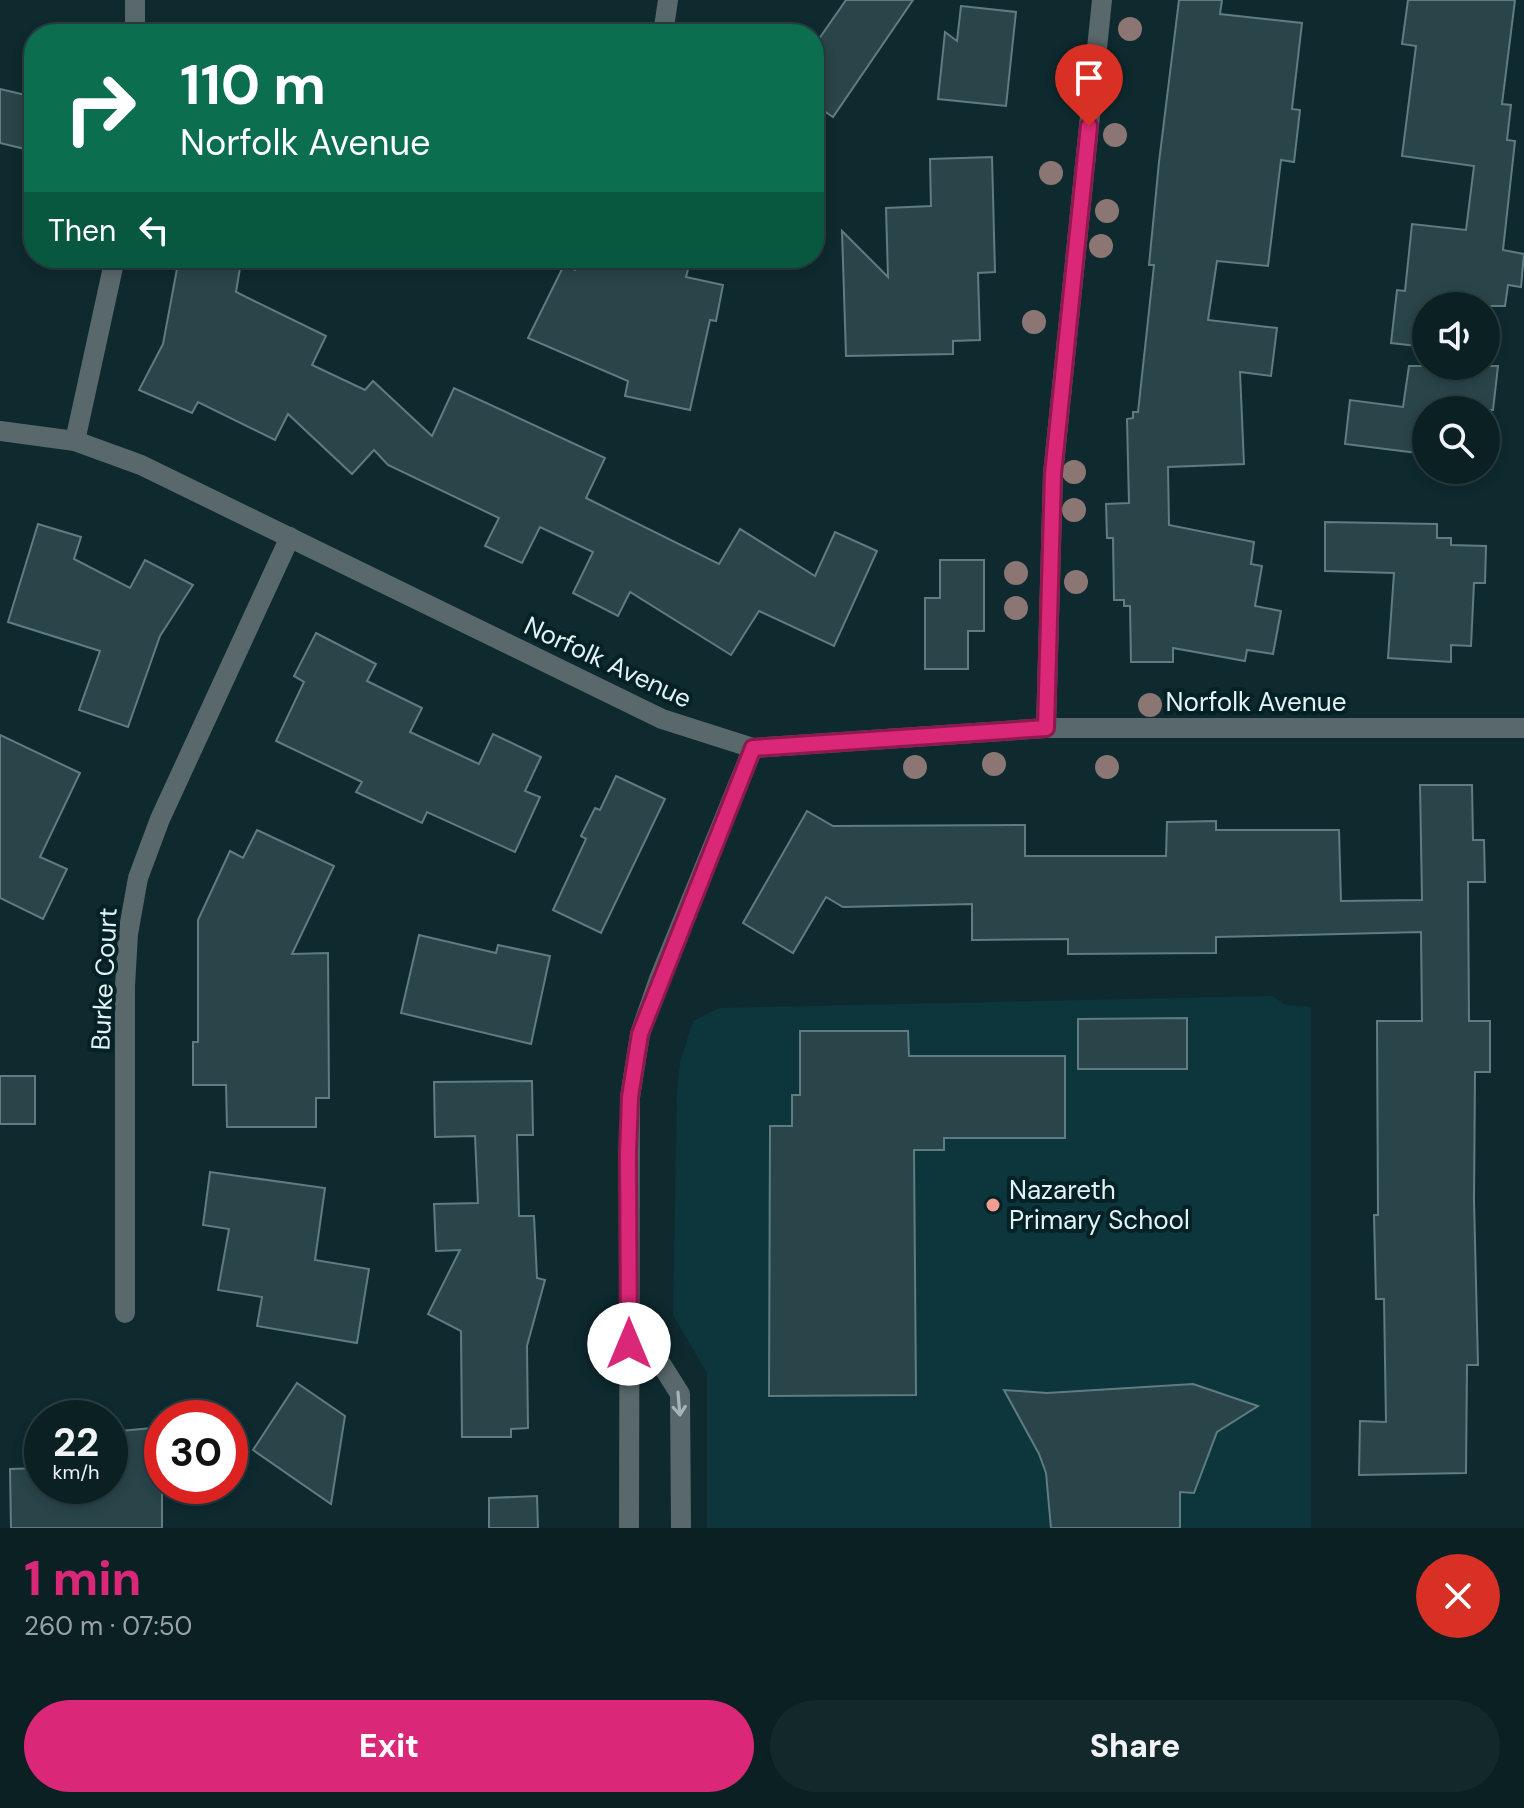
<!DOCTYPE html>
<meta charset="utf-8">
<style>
body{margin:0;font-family:"DM Sans",sans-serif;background:#13282b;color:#f1f3f6;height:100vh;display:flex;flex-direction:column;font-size:30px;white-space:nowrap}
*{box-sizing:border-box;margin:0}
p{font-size:26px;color:#99a3a6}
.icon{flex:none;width:44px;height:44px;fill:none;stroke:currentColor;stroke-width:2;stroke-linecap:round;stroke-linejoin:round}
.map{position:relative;height:1528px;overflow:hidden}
.panel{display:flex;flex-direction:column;background:#0a2023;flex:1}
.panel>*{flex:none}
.guide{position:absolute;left:24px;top:24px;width:800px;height:244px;border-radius:32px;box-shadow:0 4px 12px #0003,0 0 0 2px #2a3e41;background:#0b6e4f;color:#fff;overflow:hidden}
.fabs{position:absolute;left:1412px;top:292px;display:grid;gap:16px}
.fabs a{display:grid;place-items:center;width:88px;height:88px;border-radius:50%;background:#0a2023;box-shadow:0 4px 12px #0003,0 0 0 2px #2a3e41;font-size:40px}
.speed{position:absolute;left:24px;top:1400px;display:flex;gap:16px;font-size:40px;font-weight:700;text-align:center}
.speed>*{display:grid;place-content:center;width:104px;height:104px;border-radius:50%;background:#0a2023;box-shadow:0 4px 12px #0003,0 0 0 2px #2a3e41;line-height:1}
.speed small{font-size:20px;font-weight:400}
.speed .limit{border:12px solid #d22;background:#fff;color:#111}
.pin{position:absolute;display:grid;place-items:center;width:68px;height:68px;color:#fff;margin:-82px -34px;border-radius:50% 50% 50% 0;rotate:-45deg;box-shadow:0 0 8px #0007}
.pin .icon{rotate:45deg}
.me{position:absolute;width:88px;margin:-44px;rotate:0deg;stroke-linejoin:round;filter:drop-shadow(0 0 6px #0008)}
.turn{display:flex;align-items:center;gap:28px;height:168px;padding:0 24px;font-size:36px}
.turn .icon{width:104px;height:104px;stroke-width:2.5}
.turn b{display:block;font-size:56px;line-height:68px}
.then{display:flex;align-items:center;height:76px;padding:0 24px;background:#0003;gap:16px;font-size:30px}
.round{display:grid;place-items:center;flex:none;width:84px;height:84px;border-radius:42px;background:#13282b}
.overview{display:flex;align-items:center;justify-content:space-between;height:136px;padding:0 24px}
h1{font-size:48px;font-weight:800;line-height:60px;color:#db2777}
.primary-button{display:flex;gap:16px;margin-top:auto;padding:16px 24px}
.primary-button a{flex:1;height:92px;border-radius:48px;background:#db2777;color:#fff;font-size:32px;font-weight:800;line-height:92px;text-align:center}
.primary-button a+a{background:#13282b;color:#f1f3f6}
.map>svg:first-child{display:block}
.built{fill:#0c363c}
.building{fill:#29454a;stroke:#5e7c81;stroke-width:2}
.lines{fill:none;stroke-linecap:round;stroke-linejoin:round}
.minor{stroke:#58686b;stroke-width:20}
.tree{fill:#8c7674}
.oneway{stroke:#a4b4b7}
.route-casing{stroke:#8e194d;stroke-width:20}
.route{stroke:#db2777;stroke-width:14}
.poi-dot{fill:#f59c90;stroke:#042126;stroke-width:3}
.labels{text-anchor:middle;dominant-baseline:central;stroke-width:8;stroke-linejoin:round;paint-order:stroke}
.street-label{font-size:26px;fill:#e2f2f5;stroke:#042126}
.poi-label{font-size:26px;fill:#e2f2f5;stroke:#042126;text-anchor:start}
</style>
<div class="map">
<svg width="1524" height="1528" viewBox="0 0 1524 1528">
<rect width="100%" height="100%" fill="#0e2a2f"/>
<path class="built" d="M1272,996L1286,1005L1311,1007V1528H707V1373L673,1315L677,1095L680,1062L693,1021L719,1008Z"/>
<g class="building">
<path d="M846,0H913L833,117L814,104V46Z"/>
<path d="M1179,0H1222L1220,14L1302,23L1292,109L1300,110L1294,162L1281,160L1268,266L1217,261L1208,320L1277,328L1271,376L1240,372L1244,464L1168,467L1169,525L1254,542L1251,564L1262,566L1255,606L1281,611L1273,654L1247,650L1245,661L1173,648V662H1131L1130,606H1124V600H1114L1113,538H1107L1106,504L1129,503L1127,419L1133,418V412H1138L1154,265H1149L1159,162Z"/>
<path d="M1408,0H1515L1502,104L1511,105L1507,140L1515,141L1503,250L1524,254L1521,287L1508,285L1505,306H1426V347L1391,343L1397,290L1405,291L1412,224L1466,230L1474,166L1402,156L1416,46L1402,44Z"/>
<path d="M961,6L1016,12L1006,106L938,99L945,32L957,41Z"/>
<path d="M0,89L34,97L29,150L0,143Z"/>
<path d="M992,157L995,272L978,273L980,340L953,341V354L846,356L842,231L888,277L886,208L931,206L930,159Z"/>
<path d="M179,258L241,262L236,292L326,336L312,365L365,390L373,381L432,436L454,388L605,458L586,498L719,564L740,529L815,576L835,532L877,551L834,646L759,611L731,655L630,592L618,616L573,593L593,552L540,527L522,563L485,546L499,518L388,465L374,450L352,474L288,414L275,440L198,402L192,413L139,390L163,344Z"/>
<path d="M580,258H691L686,277L723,285L716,321L710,320L690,410L625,396L628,381L528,338L564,265L575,270Z"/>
<path d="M1409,366H1498L1493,410H1426V454L1345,444L1350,400L1403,407Z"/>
<path d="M1325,522L1437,524V538H1451V545L1486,546L1485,583H1474L1471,646L1451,645V662L1388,658L1394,573L1325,571Z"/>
<path d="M38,524L81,537L74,559L130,588L145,560L193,585L160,636L128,727L79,710L100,651L8,622Z"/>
<path d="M940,560H984V631H968V669H925V598H940Z"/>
<path d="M316,633L376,664L367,681L422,708L410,732L479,764L493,734L541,757L525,791L540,797L515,852L427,812L422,823L356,792L362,782L276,741L304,682L294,676Z"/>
<path d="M0,735L80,773L40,857L67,869L43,919L0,898Z"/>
<path d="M616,776L665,799L601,933L553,910L586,839L581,836L595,808L600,810Z"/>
<path d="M1420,785H1472L1473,840H1484L1485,882H1468L1469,1021H1490V1072H1475L1474,1200L1478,1365H1467L1466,1473L1359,1475L1360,1421L1386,1422L1384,1299H1376L1374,1215H1378L1377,1021H1422L1421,932L1216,937V953L1068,954V939L972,940V904L843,907L826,897L793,953L743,923L807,811L833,826L1025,825V856H1166L1167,822L1216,821V830H1339L1341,901L1422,900Z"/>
<path d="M257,830L334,866L292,954L328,953L329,1098H316V1127H227L226,1085H193V1042H198V920L230,851L243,858Z"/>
<path d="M419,935L496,953L498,945L550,956L531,1044L401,1013Z"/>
<path d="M1187,1018V1069H1078V1019Z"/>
<path d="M800,1031H908L909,1056H1065V1138H944V1150H914L916,1395L769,1396L770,1126H792V1095H800Z"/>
<rect x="0" y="1076" width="35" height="48"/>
<path d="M532,1081L533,1135H517L519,1216H534L537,1278L545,1280L527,1346L528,1428L511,1429V1437H462L461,1331L428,1314L460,1250L436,1251L434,1204L478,1203L475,1136L435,1137L434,1082Z"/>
<path d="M210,1172L325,1188L315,1260L369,1269L357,1343L257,1326L262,1297L218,1290L229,1229L203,1225Z"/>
<path d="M297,1383L345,1416L331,1504L253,1450Z"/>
<path d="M1193,1384L1258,1406L1217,1432L1194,1493L1180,1492V1528H1051L1046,1473L1039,1454L1004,1390L1047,1393Z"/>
<path d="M162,1427V1528H11L10,1469L42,1468V1486H110V1432Z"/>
<path d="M537,1496L538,1528H489V1498Z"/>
</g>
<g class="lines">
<g class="minor">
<path d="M135,0V34"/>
<path d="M663,34L668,0"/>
<path d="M0,431L75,441L141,465L662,719L753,748L1046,728H1524"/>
<path d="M75,441L115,258"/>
<path d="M1046,728L1053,474L1102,0"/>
<path d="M125,1313V986L128,934L138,878L160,819L290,537"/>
<path d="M629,1313L680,1394L681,1528"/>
<path d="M629,1528L630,1097L640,1034L659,979L753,748"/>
</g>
</g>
<g class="tree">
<circle cx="1130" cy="29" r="12"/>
<circle cx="1115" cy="135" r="12"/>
<circle cx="1051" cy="173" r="12"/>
<circle cx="1107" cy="211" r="12"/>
<circle cx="1101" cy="246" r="12"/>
<circle cx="1034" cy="322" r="12"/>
<circle cx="1074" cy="472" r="12"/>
<circle cx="1074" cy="510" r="12"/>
<circle cx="1016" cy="573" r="12"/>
<circle cx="1076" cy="582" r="12"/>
<circle cx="1016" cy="608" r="12"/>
<circle cx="1150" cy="705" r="12"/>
<circle cx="994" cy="764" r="12"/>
<circle cx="915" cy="767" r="12"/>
<circle cx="1107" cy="767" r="12"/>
</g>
<defs><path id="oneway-shaft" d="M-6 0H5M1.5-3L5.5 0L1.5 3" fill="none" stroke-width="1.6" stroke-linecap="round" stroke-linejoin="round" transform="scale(2)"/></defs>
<use class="oneway" href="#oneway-shaft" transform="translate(679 1404) rotate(85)"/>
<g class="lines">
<g class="route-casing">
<path id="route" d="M629,1344L628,1153L630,1097L640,1034L753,748L1046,728L1053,474L1089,126"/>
</g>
<use href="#route" class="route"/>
</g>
<circle class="poi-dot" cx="993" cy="1205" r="8"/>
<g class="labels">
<g class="street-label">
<text transform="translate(608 662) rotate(25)">Norfolk Avenue</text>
<text x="1256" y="702">Norfolk Avenue</text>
<text transform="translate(104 979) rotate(-87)">Burke Court</text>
</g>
<g class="poi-label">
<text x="1009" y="1190">Nazareth<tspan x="1009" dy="30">Primary School</tspan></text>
</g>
</g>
</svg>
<div class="fabs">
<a><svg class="icon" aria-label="sound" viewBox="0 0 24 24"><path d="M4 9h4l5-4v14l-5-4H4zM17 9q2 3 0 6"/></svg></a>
<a><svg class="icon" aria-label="search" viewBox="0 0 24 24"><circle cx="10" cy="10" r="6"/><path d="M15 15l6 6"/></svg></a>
</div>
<div class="speed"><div>22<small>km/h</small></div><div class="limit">30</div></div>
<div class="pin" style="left:1089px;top:126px;background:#d93025"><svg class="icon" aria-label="arrive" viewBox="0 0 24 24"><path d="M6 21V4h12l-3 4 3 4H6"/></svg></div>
<svg class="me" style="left:629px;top:1344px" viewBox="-20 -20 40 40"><circle r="19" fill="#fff"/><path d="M0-13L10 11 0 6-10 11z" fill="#db2777"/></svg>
<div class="guide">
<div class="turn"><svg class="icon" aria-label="right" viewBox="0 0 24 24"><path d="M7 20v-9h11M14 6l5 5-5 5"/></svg><div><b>110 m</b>Norfolk Avenue</div></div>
<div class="then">Then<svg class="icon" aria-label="left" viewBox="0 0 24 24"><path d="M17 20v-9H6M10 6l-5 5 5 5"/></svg></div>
</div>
</div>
<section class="panel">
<div class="overview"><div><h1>1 min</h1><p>260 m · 07:50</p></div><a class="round" style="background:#d93025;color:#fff"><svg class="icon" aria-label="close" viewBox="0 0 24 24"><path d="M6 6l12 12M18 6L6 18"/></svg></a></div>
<div class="primary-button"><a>Exit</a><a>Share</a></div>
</section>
